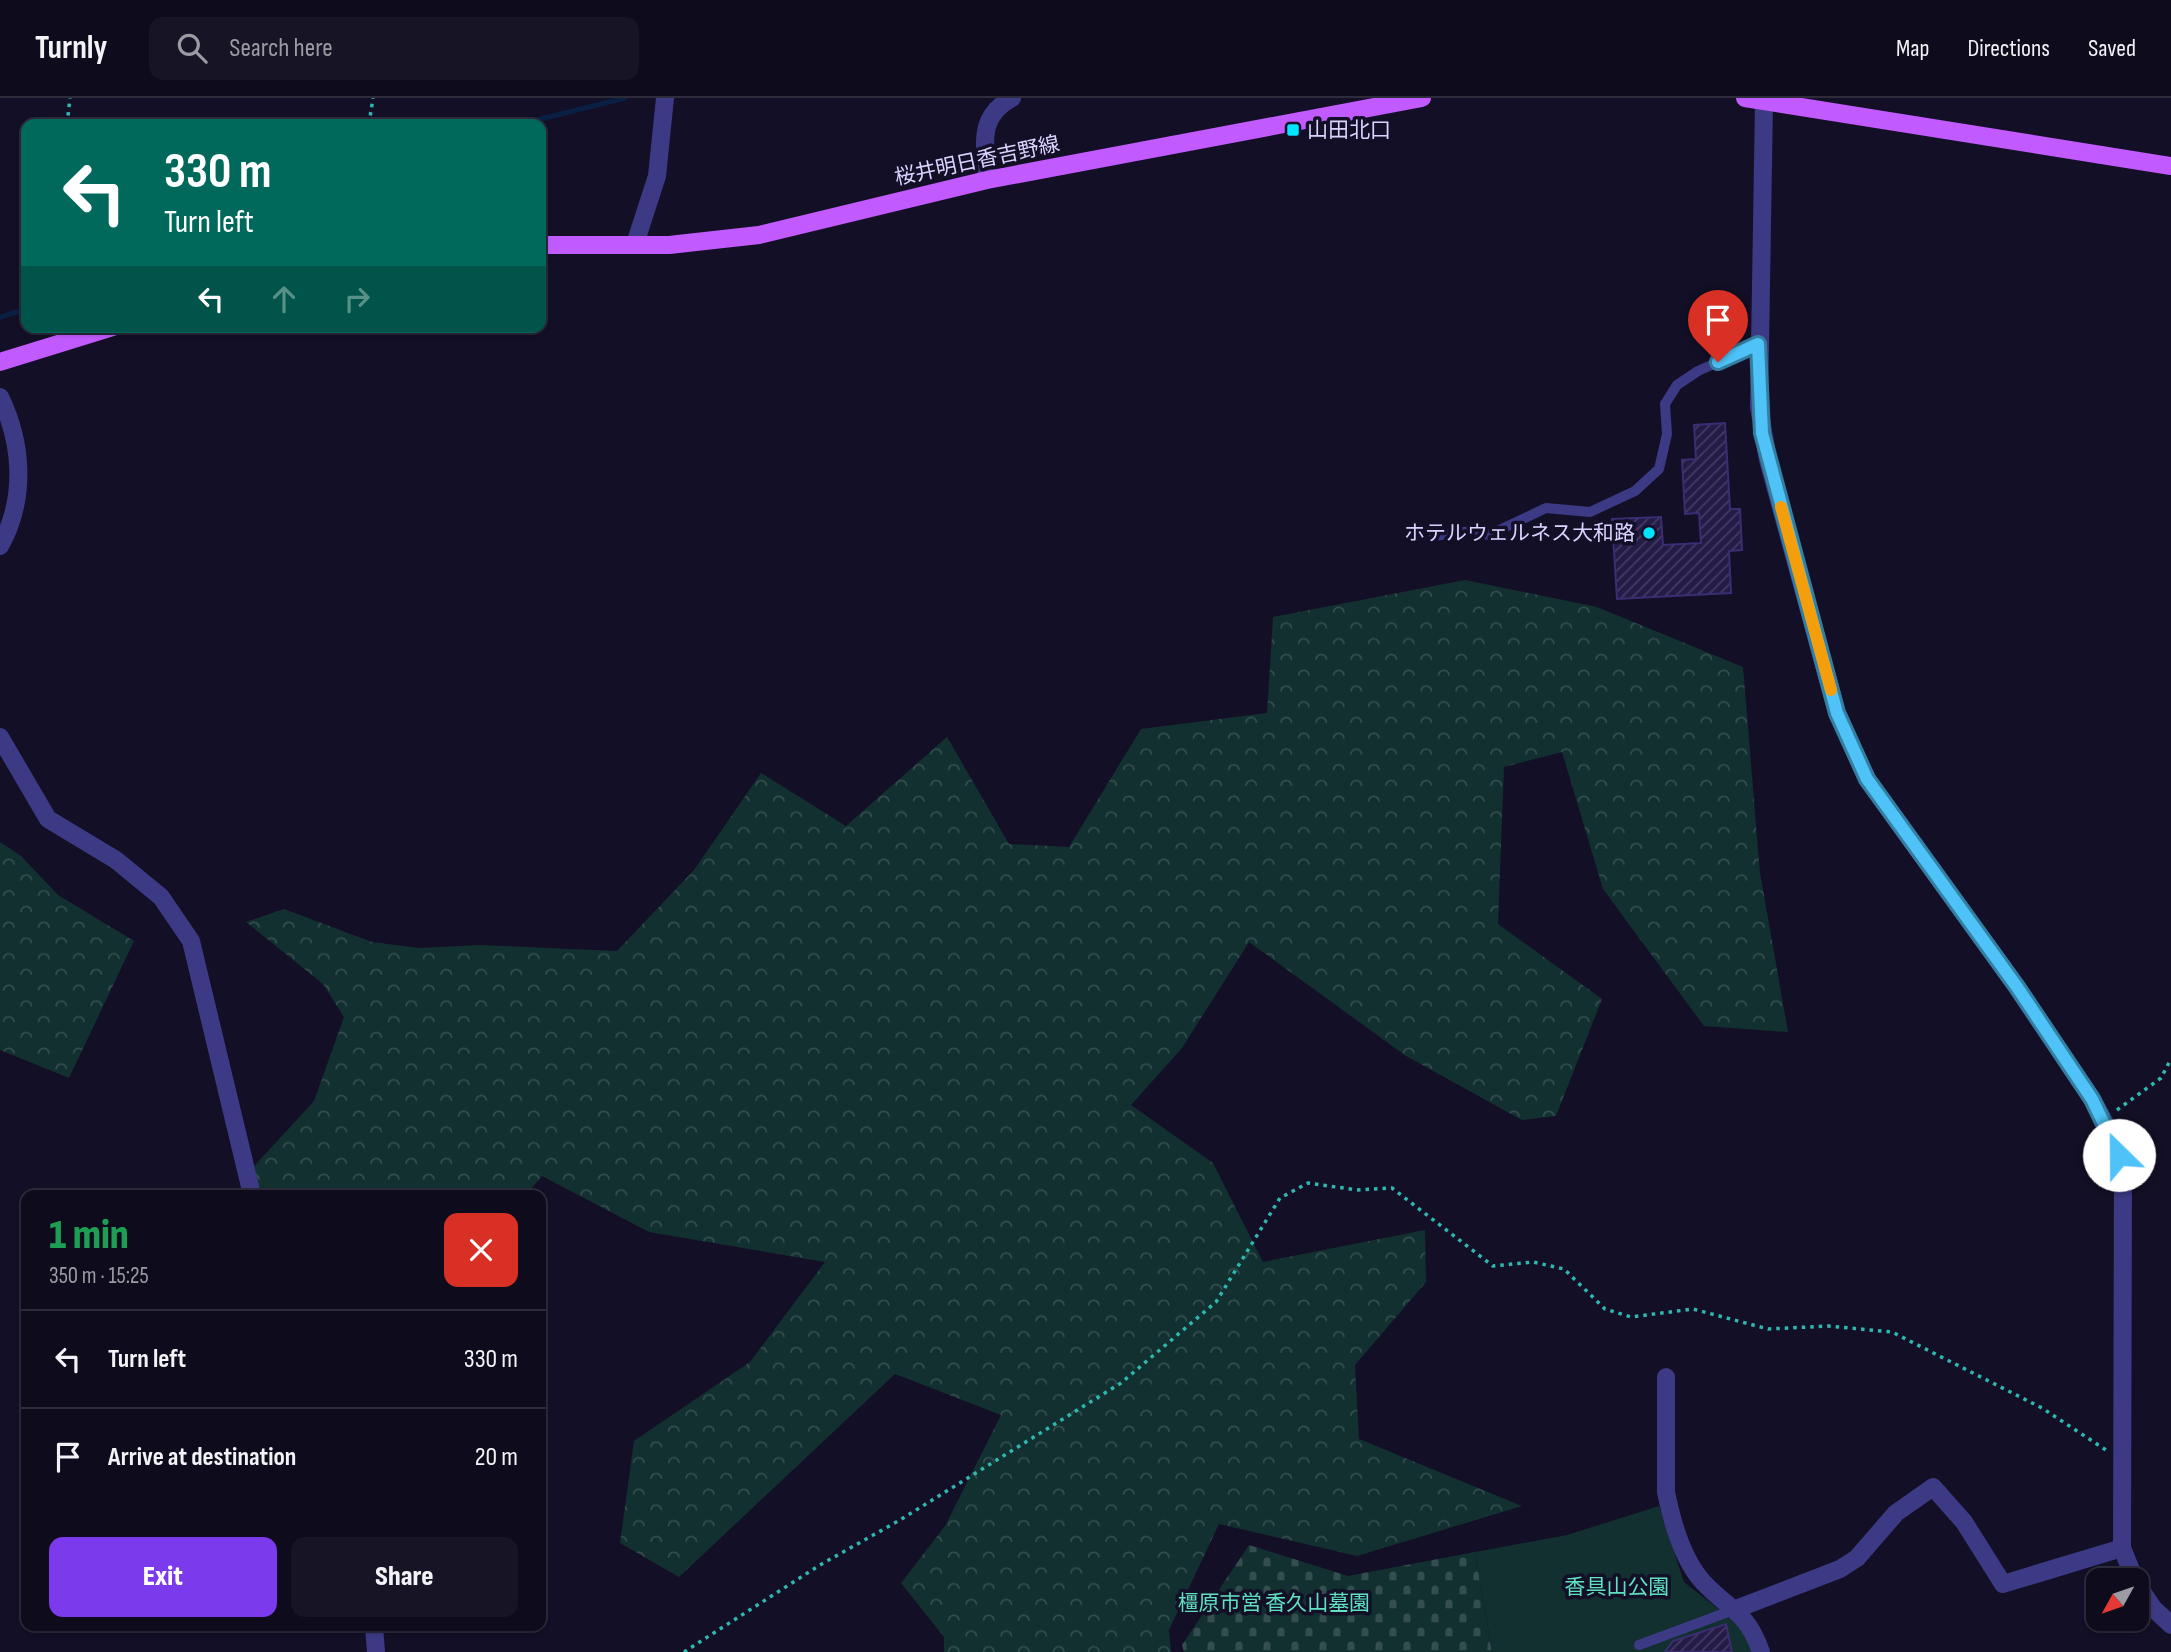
<!DOCTYPE html>
<meta charset="utf-8">
<style>
body{margin:0;font-family:"Sofia Sans Condensed","Noto Sans JP",sans-serif;background:#171425;color:#f1f3f6;height:100vh;display:flex;flex-direction:column;font-size:26px;white-space:nowrap}
*{box-sizing:border-box;margin:0}
p{font-size:23px;color:#9b9ba3}
.icon{flex:none;width:38px;height:38px;fill:none;stroke:currentColor;stroke-width:2;stroke-linecap:round;stroke-linejoin:round}
.map{position:relative;flex:1;overflow:hidden}
.side{position:absolute;left:21px;top:1092px;width:525px;height:441px;display:flex;flex-direction:column;background:#0e0b1c;border-radius:14px;box-shadow:0 2px 5px #0004,0 0 0 2px #2e2b3b}
.side>*{flex:none}
.banner{position:absolute;left:21px;top:21px;width:525px;height:214px;border-radius:14px;box-shadow:0 2px 5px #0004,0 0 0 2px #2e2b3b;background:#00695c;color:#fff;overflow:hidden}
.needle{width:46px;rotate:230deg}
.fabs{position:absolute;left:2086px;top:1470px;display:grid;gap:14px}
.fabs a{display:grid;place-items:center;width:63px;height:63px;border-radius:14px;background:#0e0b1c;box-shadow:0 2px 5px #0004,0 0 0 2px #2e2b3b;font-size:35px}
.pin{position:absolute;display:grid;place-items:center;width:60px;height:60px;color:#fff;margin:-72px -30px;border-radius:50% 50% 50% 0;rotate:-45deg;box-shadow:0 0 7px #0007}
.pin .icon{rotate:45deg}
.me{position:absolute;width:77px;margin:-38px;rotate:337deg;stroke-linejoin:round;filter:drop-shadow(0 0 5px #0008)}
.turn{display:flex;align-items:center;gap:24px;height:147px;padding:0 28px;font-size:32px}
.turn .icon{width:91px;height:91px;stroke-width:2.5}
.turn b{display:block;font-size:49px;line-height:60px}
.lanes{display:flex;align-items:center;height:66px;padding:0 28px;background:#0003;justify-content:center;gap:35px;direction:ltr}
.lanes .off{opacity:.35}
.round{display:grid;place-items:center;flex:none;width:74px;height:74px;border-radius:14px;background:#171425}
.summary{display:flex;align-items:center;justify-content:space-between;height:119px;padding:0 28px}
h1{font-size:42px;font-weight:800;line-height:52px;color:#1e9e55}
.primary-button{display:flex;gap:14px;margin-top:auto;padding:14px 28px}
.primary-button a{flex:1;height:80px;border-radius:14px;background:#7c3aed;color:#fff;font-size:28px;font-weight:800;line-height:80px;text-align:center}
.primary-button a+a{background:#171425;color:#f1f3f6}
ul{padding:0;list-style:none}
li{display:flex;align-items:center;gap:21px;height:98px;padding:0 28px;border-top:2px solid #2e2b3b}
li div{flex:1}
li b{display:block;font-size:26px}
li em{font-style:normal}
header{display:flex;align-items:center;gap:42px;box-sizing:border-box;height:98px;padding:0 35px;background:#0e0b1c;border-bottom:2px solid #2e2b3b}
header strong{font-size:33px}
nav{display:flex;gap:38px;margin-inline-start:auto;font-size:24px}
.search{width:490px;height:63px;background:#171425;display:flex;align-items:center;gap:18px;box-sizing:border-box;padding:0 24px;border-radius:14px;color:#9b9ba3;font-size:26px}
.map>svg:first-child{display:block}
.forest{fill:url(#forest-crowns)}
.cemetery{fill:url(#cemetery-stones)}
.park{fill:#12302f}
.lines{fill:none;stroke-linecap:round;stroke-linejoin:round}
.stream{stroke:#0a1f44;stroke-width:5}
.building{fill:url(#building-hatch);stroke:#3b2d73;stroke-width:2}
.path{stroke:#2fb8b0;stroke-width:3.5;stroke-dasharray:3.5 5;stroke-linecap:butt}
.service{stroke:#3d3a85;stroke-width:10}
.minor{stroke:#3d3a85;stroke-width:18}
.tertiary{stroke:#3d3a85;stroke-width:18}
.primary{stroke:#c25bff;stroke-width:18}
.route-casing{stroke:#337fa1;stroke-width:18}
.route{stroke:#4fc3f7;stroke-width:12}
.slow{stroke:#f59e0b;stroke-width:12}
.poi-dot{fill:#00e5ff;stroke:#130f26;stroke-width:2.5}
.labels{text-anchor:middle;dominant-baseline:central;stroke-width:7;stroke-linejoin:round;paint-order:stroke}
.poi-label{font-size:21px;fill:#d9d4ff;stroke:#130f26;text-anchor:start}
.street-label{font-size:21px;fill:#d9d4ff;stroke:#130f26}
.park-label{font-size:21px;fill:#5fe0c0;stroke:#130f26}
</style>
<header>
<strong>Turnly</strong>
<div class="search"><svg class="icon" aria-label="search" viewBox="0 0 24 24"><circle cx="10" cy="10" r="6"/><path d="M15 15l6 6"/></svg>Search here</div>
<nav><a>Map</a><a>Directions</a><a>Saved</a></nav>
</header>
<div class="map">
<svg width="2171" height="1554" viewBox="0 0 2171 1554">
<defs>
<pattern id="forest-crowns" width="20" height="18" patternUnits="userSpaceOnUse" patternTransform="scale(1.75)"><rect width="20" height="18" fill="#12302f"/><path d="M2 6a3 3 0 1 1 6 0M12 15a3 3 0 1 1 6 0" fill="none" stroke="#344d4e"/></pattern>
<pattern id="cemetery-stones" width="16" height="16" patternUnits="userSpaceOnUse" patternTransform="scale(1.75)"><rect width="16" height="16" fill="#12302f"/><path d="M2 7V4a2 2 0 0 1 4 0v3zM10 15v-3a2 2 0 0 1 4 0v3z" fill="#344d4e"/></pattern>
<pattern id="building-hatch" width="6" height="6" patternUnits="userSpaceOnUse" patternTransform="scale(1.75)"><rect width="6" height="6" fill="#241b47"/><path d="M-1 1l2-2M0 6l6-6M5 7l2-2" fill="none" stroke="#433b63"/></pattern>
</defs>
<rect width="100%" height="100%" fill="#130f26"/>
<g class="forest">
<path d="M1465,482L1597,509L1743,569L1760,775L1788,934L1704,928L1603,791L1562,654L1504,669L1498,826L1602,901L1556,1018L1522,1022L1406,958L1249,844L1182,950L1131,1007L1213,1065L1263,1164L1425,1132L1426,1184L1355,1267L1359,1341L1522,1408L1357,1458L1219,1426L1169,1532L1171,1554H944V1539L901,1485L945,1428L1001,1317L895,1276L679,1479L620,1445L634,1343L750,1264L825,1164L649,1134L542,1078L526,1097H250L245,1078L314,1003L344,919L323,886L246,824L284,811L372,844L419,850L481,847L617,853L694,772L761,675L846,728L947,639L1009,746L1069,749L1141,631L1267,615L1273,519Z"/>
<path d="M0,744L21,758L58,797L134,843L69,980L0,952Z"/>
</g>
<path class="cemetery" d="M1249,1447L1348,1478L1475,1454L1492,1554H1184L1182,1547Z"/>
<path class="park" d="M1659,1408L1684,1484L1744,1531L1753,1554H1492L1475,1454L1567,1437Z"/>
<g class="lines">
<g class="stream">
<path d="M521,26L625,0"/>
<path d="M0,219L26,211"/>
</g>
</g>
<g class="building">
<path d="M1725,325L1730,411H1740L1742,452L1729,453L1731,495L1617,501L1612,421L1661,419L1663,447L1701,445L1699,415L1685,416L1682,362L1696,361L1694,327Z"/>
<path d="M1726,1526L1732,1554H1665L1673,1543Z"/>
</g>
<g class="lines">
<g class="path">
<path d="M67,26L70,0"/>
<path d="M369,26L373,0"/>
<path d="M2117,1012L2161,980L2171,961"/>
<path d="M684,1554L820,1467L900,1422L1121,1285L1216,1204L1280,1100L1308,1085L1357,1092L1392,1090L1493,1168L1533,1164L1564,1171L1605,1211L1631,1219L1693,1211L1768,1231L1828,1228L1892,1234L2042,1310L2106,1352"/>
</g>
<g class="service">
<path d="M1434,438L1471,433L1489,437L1546,410L1590,414L1635,393L1659,371L1667,336L1665,306L1677,287L1698,273L1758,246"/>
<path d="M1639,1547L1736,1511"/>
</g>
<g class="minor">
<path d="M987,82C986,47 976,20 1012,0"/>
<path d="M635,146L657,78L665,0"/>
<path d="M0,299C23,346 26,402 0,448"/>
<path d="M0,639L48,721L116,762L161,799L191,843L252,1097"/>
<path d="M1666,1279V1394C1672,1424 1682,1461 1703,1484C1730,1513 1747,1513 1761,1554"/>
<path d="M1736,1511L1840,1471L1857,1460L1896,1415L1933,1389L1964,1424L2003,1486L2122,1450"/>
<path d="M374,1528L376,1554"/>
</g>
<g class="tertiary">
<path d="M1764,4L1759,309L1768,362L1837,615L1867,681L2017,889L2092,1001L2115,1043L2123,1071L2122,1450L2135,1482"/>
<path d="M2137,1486L2153,1510L2171,1527"/>
</g>
<g class="primary">
<path d="M1745,0L2171,68"/>
<path d="M541,147H669L759,137L987,82L1422,0"/>
<path d="M0,264L113,229"/>
</g>
</g>
<g class="lines">
<g class="route-casing">
<path id="route" d="M1718,264L1758,246L1762,335L1837,615L1867,681L2017,889L2092,1001L2119,1057"/>
</g>
<use href="#route" class="route"/>
<path class="slow" d="M1781,409L1831,592"/>
</g>
<g class="poi-dot">
<rect x="1286" y="25" width="14" height="14" rx="3.5"/>
<circle cx="1649" cy="435" r="7"/>
</g>
<g class="labels">
<g class="poi-label">
<text x="1307" y="32">山田北口</text>
<text x="1635" y="435" text-anchor="end">ホテルウェルネス大和路</text>
</g>
<g class="street-label">
<text transform="translate(977 63) rotate(-12)">桜井明日香吉野線</text>
</g>
<g class="park-label">
<text x="1617" y="1489">香具山公園</text>
<text x="1274" y="1505">橿原市営 香久山墓園</text>
</g>
</g>
</svg>
<div class="fabs">
<a><svg class="needle" viewBox="-14 -14 28 28"><path d="M0-13l5 13h-10z" fill="#e53935"/><path d="M0 13l5-13h-10z" fill="#9b9ba3"/></svg></a>
</div>
<div class="pin" style="left:1718px;top:264px;background:#d93025"><svg class="icon" aria-label="arrive" viewBox="0 0 24 24"><path d="M6 21V4h12l-3 4 3 4H6"/></svg></div>
<svg class="me" style="left:2119px;top:1057px" viewBox="-20 -20 40 40"><circle r="19" fill="#fff"/><path d="M0-13L10 11 0 6-10 11z" fill="#4fc3f7"/></svg>
<div class="banner">
<div class="turn"><svg class="icon" aria-label="left" viewBox="0 0 24 24"><path d="M17 20v-9H6M10 6l-5 5 5 5"/></svg><div><b>330 m</b>Turn left</div></div>
<div class="lanes"><svg class="icon" aria-label="left" viewBox="0 0 24 24"><path d="M17 20v-9H6M10 6l-5 5 5 5"/></svg><svg class="icon off" aria-label="ahead" viewBox="0 0 24 24"><path d="M12 20V5M6 11l6-6 6 6"/></svg><svg class="icon off" aria-label="right" viewBox="0 0 24 24"><path d="M7 20v-9h11M14 6l5 5-5 5"/></svg></div>
</div>
<section class="side">
<div class="summary"><div><h1>1 min</h1><p>350 m · 15:25</p></div><a class="round" style="background:#d93025;color:#fff"><svg class="icon" aria-label="close" viewBox="0 0 24 24"><path d="M6 6l12 12M18 6L6 18"/></svg></a></div>
<ul>
<li><svg class="icon" aria-label="left" viewBox="0 0 24 24"><path d="M17 20v-9H6M10 6l-5 5 5 5"/></svg><div><b>Turn left</b></div><em>330 m</em></li>
<li><svg class="icon" aria-label="arrive" viewBox="0 0 24 24"><path d="M6 21V4h12l-3 4 3 4H6"/></svg><div><b>Arrive at destination</b></div><em>20 m</em></li>
</ul>
<div class="primary-button"><a>Exit</a><a>Share</a></div>
</section>
</div>
